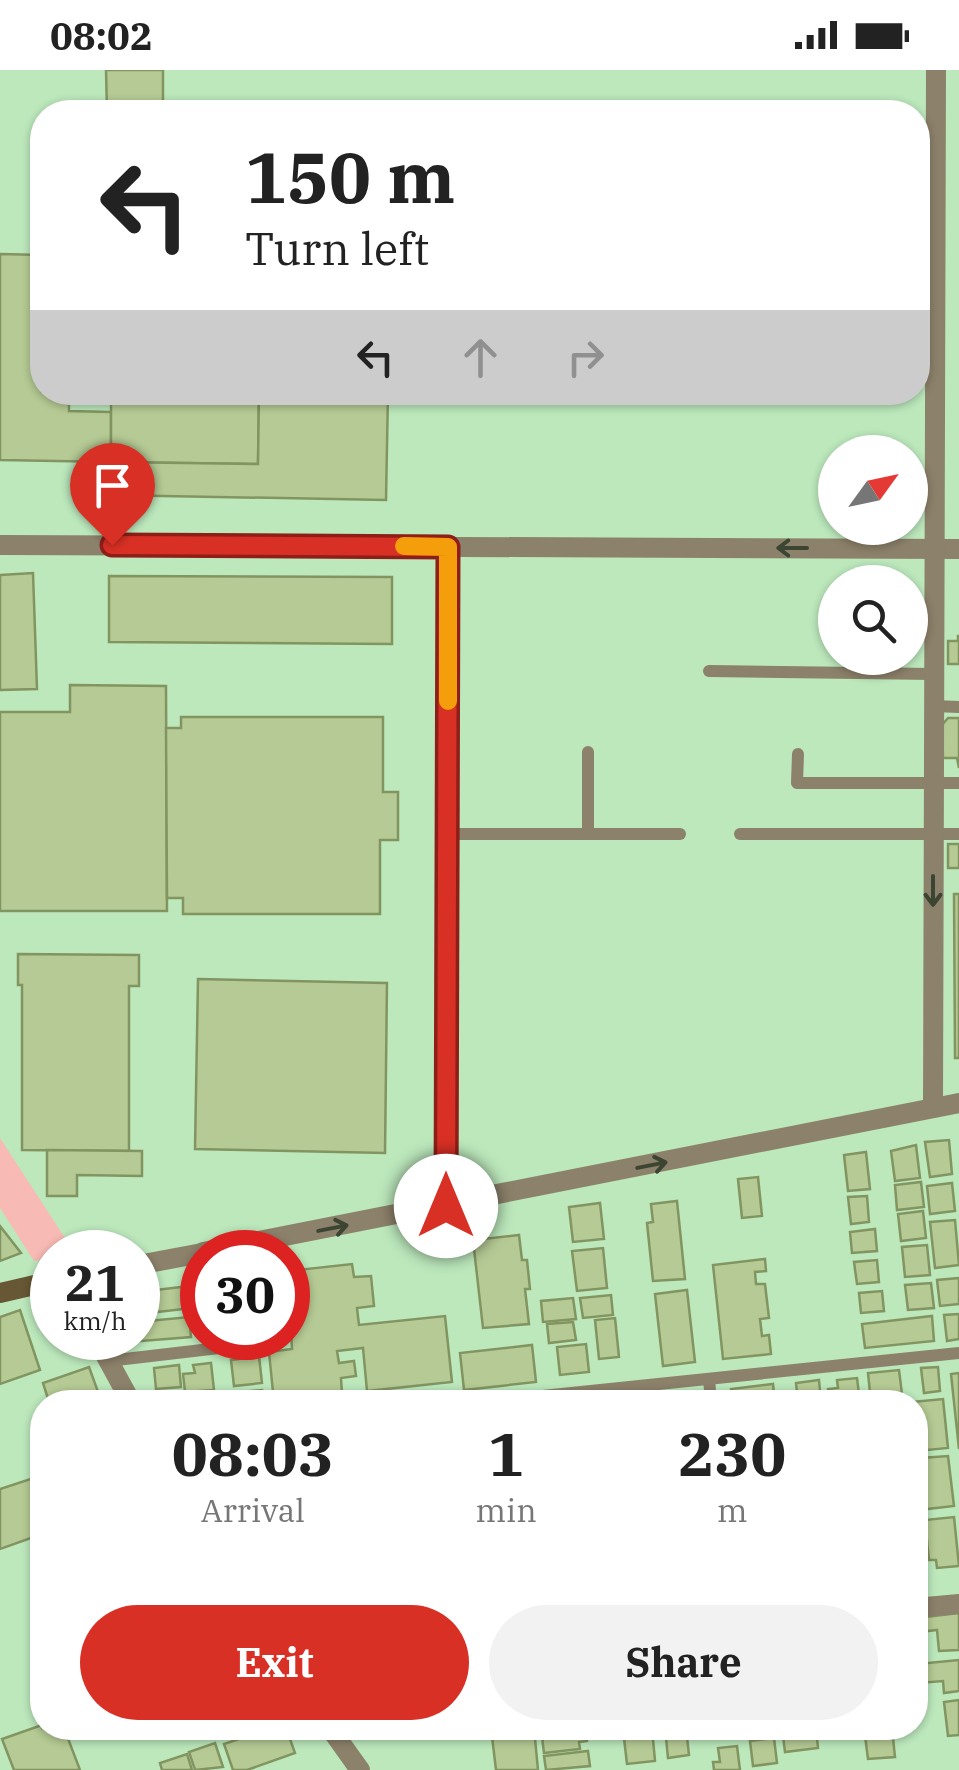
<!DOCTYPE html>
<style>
body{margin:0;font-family:"IBM Plex Serif",serif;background:#f2f2f2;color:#222;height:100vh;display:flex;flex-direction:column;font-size:38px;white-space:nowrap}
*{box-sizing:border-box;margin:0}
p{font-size:32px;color:#767676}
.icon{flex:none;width:55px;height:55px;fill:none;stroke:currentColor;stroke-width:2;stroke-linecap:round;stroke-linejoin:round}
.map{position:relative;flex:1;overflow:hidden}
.sheet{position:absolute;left:30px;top:1320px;width:898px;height:350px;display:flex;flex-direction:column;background:#fff;border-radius:40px;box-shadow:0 2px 8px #0004}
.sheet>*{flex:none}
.banner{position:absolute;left:30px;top:30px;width:900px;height:305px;border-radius:40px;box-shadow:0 2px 8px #0004;background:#fff;color:#222;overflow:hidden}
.needle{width:65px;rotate:57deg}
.fabs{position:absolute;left:818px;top:365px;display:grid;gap:20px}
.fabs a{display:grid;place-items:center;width:110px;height:110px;border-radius:50%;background:#fff;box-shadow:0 2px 8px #0004;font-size:50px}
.speed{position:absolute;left:30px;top:1160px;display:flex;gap:20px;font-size:50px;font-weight:700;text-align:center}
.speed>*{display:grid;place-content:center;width:130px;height:130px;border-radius:50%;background:#fff;box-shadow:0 2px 8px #0004;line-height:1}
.speed small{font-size:25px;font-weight:400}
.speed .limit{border:15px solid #d22;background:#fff;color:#111}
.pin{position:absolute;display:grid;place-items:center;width:85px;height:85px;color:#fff;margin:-102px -42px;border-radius:50% 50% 50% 0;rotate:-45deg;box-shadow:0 0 10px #0007}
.pin .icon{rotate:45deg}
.me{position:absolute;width:110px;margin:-55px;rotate:0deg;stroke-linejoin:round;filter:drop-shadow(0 0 8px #0008)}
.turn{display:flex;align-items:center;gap:35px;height:210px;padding:0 50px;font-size:45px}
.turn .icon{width:130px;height:130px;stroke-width:2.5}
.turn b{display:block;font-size:70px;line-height:85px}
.lanes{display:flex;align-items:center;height:95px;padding:0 50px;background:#0003;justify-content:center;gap:50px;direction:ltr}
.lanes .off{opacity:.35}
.eta{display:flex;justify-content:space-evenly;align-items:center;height:170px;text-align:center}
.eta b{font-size:60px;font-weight:700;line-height:70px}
.action{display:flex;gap:20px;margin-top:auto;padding:20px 50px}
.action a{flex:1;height:115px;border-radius:60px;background:#d93025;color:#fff;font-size:40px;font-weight:700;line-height:115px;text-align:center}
.action a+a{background:#f2f2f2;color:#222}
.status{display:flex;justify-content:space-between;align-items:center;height:70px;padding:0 50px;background:#fff;direction:ltr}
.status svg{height:28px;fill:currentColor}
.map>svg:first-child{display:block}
.green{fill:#f8bab4}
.building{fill:#b5ca94;stroke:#829561;stroke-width:2.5}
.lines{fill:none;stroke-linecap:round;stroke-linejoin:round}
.lane{stroke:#8c816a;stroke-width:12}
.street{stroke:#8c816a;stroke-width:20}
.secondary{stroke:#675734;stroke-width:20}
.oneway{stroke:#3b4532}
.route-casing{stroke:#8d1f18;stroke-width:25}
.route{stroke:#d93025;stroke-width:18}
.slow{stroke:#f59e0b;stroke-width:18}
</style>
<div class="status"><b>08:02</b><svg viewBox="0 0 49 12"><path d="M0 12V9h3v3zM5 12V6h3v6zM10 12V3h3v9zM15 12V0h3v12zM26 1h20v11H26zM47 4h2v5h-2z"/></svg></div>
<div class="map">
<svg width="959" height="1700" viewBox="0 0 959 1700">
<rect width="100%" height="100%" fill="#bce8bc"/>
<path class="green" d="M0,1068L74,1182H52V1188L34,1191L0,1138Z"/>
<g class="building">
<path d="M106,0H163V42H107Z"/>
<path d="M0,184L42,185V322H69V341L111,342V392L0,390Z"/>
<path d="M111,322H259L258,394L111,392Z"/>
<path d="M259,322H388L386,430L110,425L111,392L258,394Z"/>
<path d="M33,503L37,619L0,620V505Z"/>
<path d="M109,506L392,507V574L109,572Z"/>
<path d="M958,566H959V594H948V571H958Z"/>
<path d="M70,615L166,616L167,841H0V642H70Z"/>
<path d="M181,647H383V722H398V770H380V844H183V828H167L166,658H181Z"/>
<path d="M948,648H959V698L957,688H943L942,655Z"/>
<rect x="948" y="774" width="11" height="24"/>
<path d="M954,824H959V988H955Z"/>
<path d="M18,884L139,885V916H129V1081L22,1080V915H18Z"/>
<path d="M198,909L387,913L385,1083L195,1079Z"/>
<path d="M949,1070L952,1104L930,1107L925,1072Z"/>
<path d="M916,1075L920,1108L895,1111L891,1081Z"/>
<path d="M47,1080L142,1081V1106L77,1105V1126H47Z"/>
<path d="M866,1082L870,1119L848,1121L844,1085Z"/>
<path d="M758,1107L762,1146L742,1148L738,1109Z"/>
<path d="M921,1112L924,1137L897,1140L895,1115Z"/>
<path d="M952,1113L955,1141L930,1144L927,1116Z"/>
<path d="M867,1126L869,1152L851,1154L848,1127Z"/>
<path d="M677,1131L685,1209L653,1211L647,1153L653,1152L651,1134Z"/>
<path d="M600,1133L604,1169L573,1172L569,1137Z"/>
<path d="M923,1141L926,1168L901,1171L898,1144Z"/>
<path d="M955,1150L959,1195L935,1198L930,1152Z"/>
<path d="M0,1156L21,1183L0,1191Z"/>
<path d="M875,1159L877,1181L852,1183L850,1162Z"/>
<path d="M519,1165L522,1190H527L530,1219H525L529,1254L483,1258L473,1170Z"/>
<path d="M927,1175L930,1205L905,1207L902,1177Z"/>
<path d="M603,1178L607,1218L577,1221L572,1181Z"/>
<path d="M765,1189L766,1201L755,1202L756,1214H765L769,1248L760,1249L762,1266L769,1265L771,1284L723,1289L713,1195Z"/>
<path d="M877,1190L879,1212L857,1214L854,1192Z"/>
<path d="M352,1194L354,1207L371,1206L374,1236L357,1238L359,1255L445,1246L452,1312L367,1321L363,1278L337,1281L339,1293L354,1291L356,1306L341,1308L342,1324L274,1332L269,1282L292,1279L288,1201Z"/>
<path d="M959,1208V1234L940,1236L937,1210Z"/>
<path d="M931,1213L934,1238L908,1240L905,1215Z"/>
<path d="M190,1216L193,1238L139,1244L138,1222Z"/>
<path d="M687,1220L695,1292L663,1296L655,1224Z"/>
<path d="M882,1221L884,1241L861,1243L859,1223Z"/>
<path d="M611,1225L613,1245L583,1248L580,1228Z"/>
<path d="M573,1228L576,1249L543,1252L541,1231Z"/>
<path d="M20,1240L40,1300L0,1314V1247Z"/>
<path d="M959,1244V1269L947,1271L944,1245Z"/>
<path d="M932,1246L934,1271L865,1278L862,1254Z"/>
<path d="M189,1247L191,1267L129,1272L128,1268H138V1252Z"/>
<path d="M615,1248L619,1287L599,1289L595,1250Z"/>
<path d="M573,1252L576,1270L549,1273L547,1254Z"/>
<path d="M586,1274L589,1302L560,1305L557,1277Z"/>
<path d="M532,1275L536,1312L464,1320L460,1283Z"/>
<path d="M258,1277L262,1313L234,1316L231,1290L248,1288V1278Z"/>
<path d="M211,1293L214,1320L185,1322L183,1304L195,1303L193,1295Z"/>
<path d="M179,1295L181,1317L156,1319L154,1298Z"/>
<path d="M89,1297L101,1330L49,1332L43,1313Z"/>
<path d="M938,1297L940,1321L924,1323L921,1298Z"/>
<path d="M899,1300L903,1332H871L868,1303Z"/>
<path d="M959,1303V1379L951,1304Z"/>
<path d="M857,1308L860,1332H829L828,1319L838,1318L837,1310Z"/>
<path d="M819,1310L821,1332H798L796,1313Z"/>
<path d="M773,1314L775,1332H732L731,1319Z"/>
<path d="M262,1320L263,1332H232L231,1323Z"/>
<path d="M943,1329L948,1378L917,1381L915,1332H912Z"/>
<path d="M948,1386L954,1436L927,1439L921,1388Z"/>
<path d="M42,1395V1464L0,1479V1419L37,1407L34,1398Z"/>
<path d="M954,1447L959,1496L937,1498L936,1490H929L925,1450Z"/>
<path d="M959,1543V1580L939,1581L937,1560L919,1562L917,1548Z"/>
<path d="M959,1590V1621L944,1623L943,1611L919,1613L917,1594Z"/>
<path d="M959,1630V1665L948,1666L944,1632Z"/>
<path d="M42,1655V1658H64L80,1700H14L2,1669Z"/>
<path d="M271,1658H286L295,1683L247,1700H233L224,1674Z"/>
<path d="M491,1658H534L538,1700H496Z"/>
<path d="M586,1658L587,1671L579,1672L580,1679L544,1683L541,1659Z"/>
<path d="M652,1658L655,1691L627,1694L623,1660Z"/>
<path d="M665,1658H686L689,1685L668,1688Z"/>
<path d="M782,1658H816L818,1678L785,1682Z"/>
<path d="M864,1658H892L895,1687L868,1689Z"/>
<path d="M774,1668L777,1693L753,1696L750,1671Z"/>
<path d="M215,1673L223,1697L195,1700L189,1682Z"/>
<path d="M737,1676L740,1700H714L713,1692H720L718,1678Z"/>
<path d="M588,1681L590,1696L546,1700L544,1686Z"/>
<path d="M187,1684L192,1700H162L160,1693Z"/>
</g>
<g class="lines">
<g class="lane">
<path d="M709,601L934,604"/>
<path d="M934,636L959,637"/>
<path d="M798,684L797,713H959"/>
<path d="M447,764H680"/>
<path d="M588,764V682"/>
<path d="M740,764H959"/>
<path d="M108,1291L219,1278"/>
<path d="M709,1309L711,1332"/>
<path d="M484,1332L959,1283"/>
</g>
<g class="street">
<path d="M0,475L959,479"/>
<path d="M933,1038L936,0"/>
<path d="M447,1136L448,477"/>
<path d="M203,1182L959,1033"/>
<path d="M138,1195L202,1183"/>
<path d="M96,1268L131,1332"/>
<path d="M915,1538L959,1534"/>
<path d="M330,1658L360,1700"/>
</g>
<path class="secondary" d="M0,1223L52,1211"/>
</g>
<defs><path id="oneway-shaft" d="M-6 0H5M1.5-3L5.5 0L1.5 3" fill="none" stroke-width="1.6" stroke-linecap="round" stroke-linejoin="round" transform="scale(2.5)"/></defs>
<g class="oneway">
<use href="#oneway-shaft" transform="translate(792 478) rotate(-180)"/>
<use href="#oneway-shaft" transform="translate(933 821) rotate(90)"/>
<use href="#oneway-shaft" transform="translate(652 1095) rotate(-11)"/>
<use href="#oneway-shaft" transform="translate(333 1158) rotate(-11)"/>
</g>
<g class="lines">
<g class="route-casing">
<path id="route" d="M112,475L448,477L446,1136"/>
</g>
<use href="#route" class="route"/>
<path class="slow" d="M404,476L448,477V631"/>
</g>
</svg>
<div class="fabs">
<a><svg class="needle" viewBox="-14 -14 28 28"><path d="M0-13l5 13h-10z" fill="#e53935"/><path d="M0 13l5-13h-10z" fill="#767676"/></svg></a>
<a><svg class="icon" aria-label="search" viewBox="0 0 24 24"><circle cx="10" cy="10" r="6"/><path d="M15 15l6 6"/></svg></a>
</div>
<div class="speed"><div>21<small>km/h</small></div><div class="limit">30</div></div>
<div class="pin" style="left:112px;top:475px;background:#d93025"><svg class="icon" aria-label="arrive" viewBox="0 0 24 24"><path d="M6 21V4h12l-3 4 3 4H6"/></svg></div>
<svg class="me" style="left:446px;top:1136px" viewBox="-20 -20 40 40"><circle r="19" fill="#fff"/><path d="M0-13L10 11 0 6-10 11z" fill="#d93025"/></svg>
<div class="banner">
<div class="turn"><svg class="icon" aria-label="left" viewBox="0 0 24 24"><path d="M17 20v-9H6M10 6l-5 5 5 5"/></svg><div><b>150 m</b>Turn left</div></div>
<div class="lanes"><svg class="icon" aria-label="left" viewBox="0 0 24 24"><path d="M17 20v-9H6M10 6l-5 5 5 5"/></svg><svg class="icon off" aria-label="ahead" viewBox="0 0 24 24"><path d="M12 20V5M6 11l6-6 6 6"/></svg><svg class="icon off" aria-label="right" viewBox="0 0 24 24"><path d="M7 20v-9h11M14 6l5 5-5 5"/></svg></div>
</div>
<section class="sheet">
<div class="eta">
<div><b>08:03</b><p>Arrival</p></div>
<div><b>1</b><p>min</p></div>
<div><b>230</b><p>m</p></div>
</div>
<div class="action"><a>Exit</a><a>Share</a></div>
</section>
</div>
